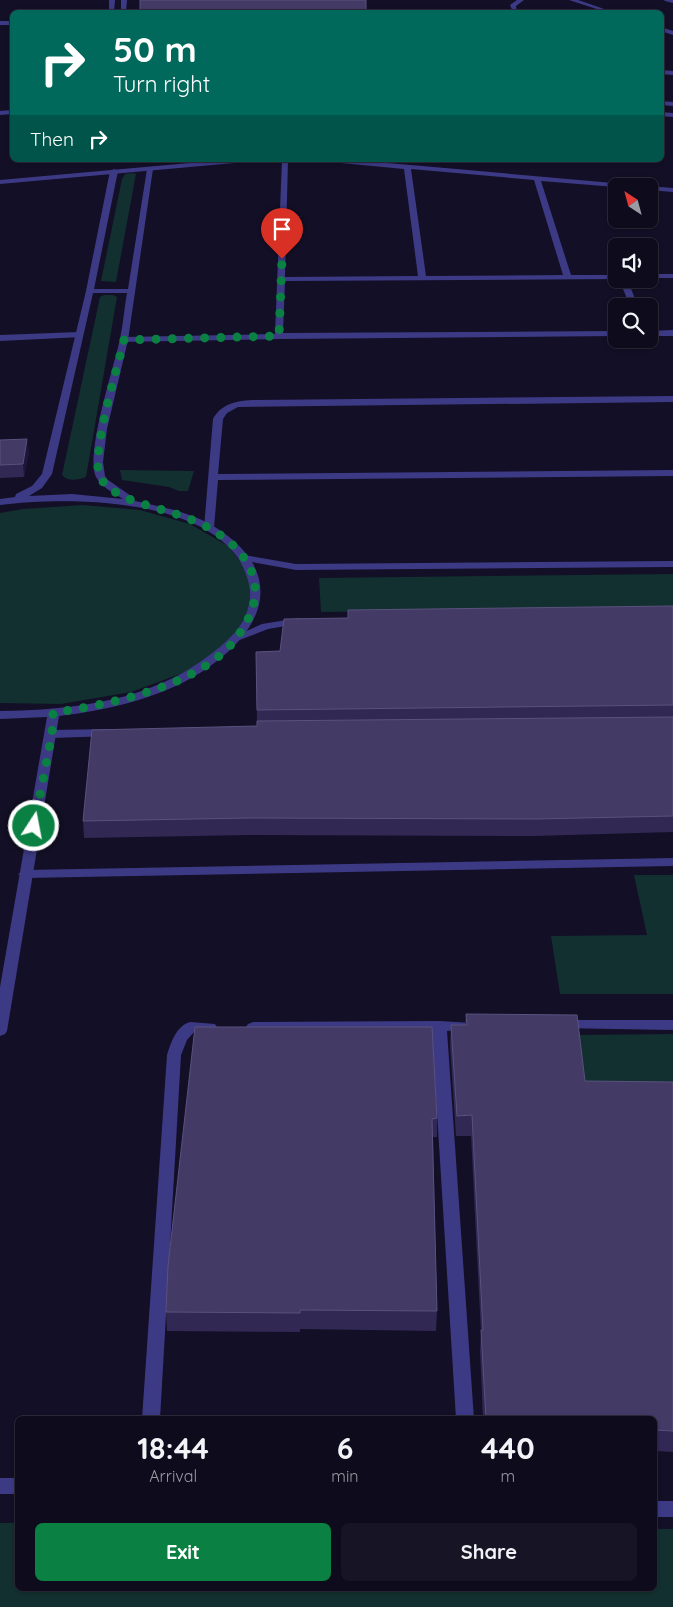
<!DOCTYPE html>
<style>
body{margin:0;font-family:Quicksand,sans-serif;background:#171425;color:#f1f3f6;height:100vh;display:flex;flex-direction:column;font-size:19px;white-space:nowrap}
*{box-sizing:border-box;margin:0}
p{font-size:16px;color:#9b9ba3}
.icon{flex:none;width:28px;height:28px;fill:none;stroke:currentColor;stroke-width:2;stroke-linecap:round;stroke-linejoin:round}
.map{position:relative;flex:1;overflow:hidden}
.drawer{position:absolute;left:15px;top:1416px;width:642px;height:175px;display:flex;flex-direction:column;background:#0e0b1c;border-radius:8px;box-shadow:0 1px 4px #0004,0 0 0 1px #2e2b3b}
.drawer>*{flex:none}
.top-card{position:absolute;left:10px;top:10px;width:654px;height:152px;border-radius:8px;box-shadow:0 1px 4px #0004,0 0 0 1px #2e2b3b;background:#00695c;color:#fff;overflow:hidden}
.needle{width:32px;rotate:324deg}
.buttons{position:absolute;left:608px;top:178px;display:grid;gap:10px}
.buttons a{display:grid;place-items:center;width:50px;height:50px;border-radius:8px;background:#0e0b1c;box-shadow:0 1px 4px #0004,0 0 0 1px #2e2b3b;font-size:25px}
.pin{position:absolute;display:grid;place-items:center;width:42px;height:42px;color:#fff;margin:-51px -21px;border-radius:50% 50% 50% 0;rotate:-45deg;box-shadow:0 0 5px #0007}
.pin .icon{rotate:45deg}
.me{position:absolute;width:55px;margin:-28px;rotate:11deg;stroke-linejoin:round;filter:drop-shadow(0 0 4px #0008)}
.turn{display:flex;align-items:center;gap:18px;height:105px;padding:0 20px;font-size:22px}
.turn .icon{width:65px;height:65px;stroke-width:2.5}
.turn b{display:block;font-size:35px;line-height:42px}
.then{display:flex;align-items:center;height:48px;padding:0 20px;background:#0003;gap:10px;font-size:19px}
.eta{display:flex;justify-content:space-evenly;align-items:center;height:85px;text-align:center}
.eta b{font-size:30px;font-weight:700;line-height:35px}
.button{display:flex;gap:10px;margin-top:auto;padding:10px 20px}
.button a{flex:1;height:58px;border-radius:8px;background:#0b8043;color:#fff;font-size:20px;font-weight:700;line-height:58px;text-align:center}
.button a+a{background:#171425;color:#f1f3f6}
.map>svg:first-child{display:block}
.green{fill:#12302f}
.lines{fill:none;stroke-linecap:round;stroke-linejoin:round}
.minor{fill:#3d3a85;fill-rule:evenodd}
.tertiary{fill:#3d3a85;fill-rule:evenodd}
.wall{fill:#312854}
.shaded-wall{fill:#1d163a}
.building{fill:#433a66;stroke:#5a527e}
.route{stroke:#0b8043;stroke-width:9;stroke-dasharray:0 16.2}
</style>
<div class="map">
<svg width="673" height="1607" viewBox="0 0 673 1607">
<rect width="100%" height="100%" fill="#130f26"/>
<g class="green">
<path d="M134,173L136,174L116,282L101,281L122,179L125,174Z"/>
<path d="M104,295H113L117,297L86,477C78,480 68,482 62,475L100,297Z"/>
<path d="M120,470L194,471L188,491H179L169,487L122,480Z"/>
<path d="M83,505L140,510L190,524L228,546L250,574L252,606L232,639L191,670L131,692L61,704L0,703V513L23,509Z"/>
<path d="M673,574V609L321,612L319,578Z"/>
<path d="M634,875H673V994H560L551,936L647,935Z"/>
<path d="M673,1034V1099L586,1101L575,1035Z"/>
<path d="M0,1523H17L18,1589H655V1529H673V1607H0Z"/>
</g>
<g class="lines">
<g class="minor">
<path d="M517,0H524L516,6L517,12H513L510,5Z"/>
<path d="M569,0H578L613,12H606Z"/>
<path d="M664,0H673V3L665,1Z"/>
<rect x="0" y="21" width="12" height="4"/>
<path d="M661,27L673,31V35L661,31Z"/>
<path d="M661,70L673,71V75L661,74Z"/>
<path d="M661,101L673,102V106L661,105Z"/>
<path d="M223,160H249L246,162L0,184V180Z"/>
<path d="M282,160H288L285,277L418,276L404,169L330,162L327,160H354L624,184L628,186L616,187L541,181L571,275H616V279H619L285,281L283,333L616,331V336L279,339L121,342V338L124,337L275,334ZM411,169L534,180L563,275L426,276Z"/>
<path d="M647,186H649L673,188V192L649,190Z"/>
<rect x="649" y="274" width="24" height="4"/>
<path d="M619,279H627L638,306H630Z"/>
<path d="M673,330V336H649V331Z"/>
<path d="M79,332L82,333V337L0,341V335Z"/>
<path d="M673,396V402L238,407L227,413L223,419L218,474L673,470V476L218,480L214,528L209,531L204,528L213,419C221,404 236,401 252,400Z"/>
<path d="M244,555L296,564L673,561V567L296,570L240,560L239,558Z"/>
<path d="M299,618L304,621L303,623L268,629L237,641L231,638L262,624Z"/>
<path d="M109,729L113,730L115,733L113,736L51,738L45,734L51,730Z"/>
<path d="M673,858V866L25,878L18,874L25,870Z"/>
<path d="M563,1020H673V1030L558,1028L556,1025L558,1022Z"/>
<path d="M439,1021L473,1023L475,1026L473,1029L447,1031L474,1419H456L432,1031L253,1032L248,1030L246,1027L248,1024L253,1022Z"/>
<path d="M190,1022L215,1024L217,1027L215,1030L194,1032L187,1040L181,1055L160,1419H142L167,1055C171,1043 176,1026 190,1022Z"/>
<rect x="0" y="1478" width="18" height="16"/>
<rect x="655" y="1501" width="18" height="16"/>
</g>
<g class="tertiary">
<path d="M109,0H115L114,12H109Z"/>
<path d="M121,0H127L126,12H121Z"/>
<path d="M12,110V114L0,115V111Z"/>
<path d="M661,112L673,113V117L661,116Z"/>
<path d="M150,167L153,169L128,340L107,429L103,462L105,476L108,480L134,498L135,501C163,507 194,513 218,529C284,572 267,627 209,667C166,697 110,710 59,716L7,1031L5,1034L0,1036V987L47,717L0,719V711C74,710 151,701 211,654C228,641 245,626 249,604C253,589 246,571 238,558C195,497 67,497 0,505V499L15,497L16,494L32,486L42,474L86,291L110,171L114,169L118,171L94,289H128L147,169ZM93,293H127C124,310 123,327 119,343C113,370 85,455 96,477C101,487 114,493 123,499L72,494L29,496L42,488L52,474Z"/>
</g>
</g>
<g class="wall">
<path d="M0,440L29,452L24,477L0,478Z"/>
<path d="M673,606V832L535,836L249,835L84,838L83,821L257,726L256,652L280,651L348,618Z"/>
<path d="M466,1014L585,1081L673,1082V1452L655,1451V1419H483L480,1351L481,1333L471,1136H456L450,1045L451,1025H465Z"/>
<path d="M195,1027L437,1118V1137H433L437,1311L436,1331L300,1329V1332L167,1331L166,1312Z"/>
</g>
<path class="shaded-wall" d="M27,439L29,452L24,477L23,464Z"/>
<g class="building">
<rect x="140" y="0" width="226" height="12"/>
<path d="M27,439L23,464L0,465V440Z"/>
<path d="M673,606V705L257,710L256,652L280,651L284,619L348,618V610Z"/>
<path d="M673,717V816L536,819L249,818L83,821L92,730L257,726V721Z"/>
<path d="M466,1014L577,1015L585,1081L673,1082V1431L655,1430V1419H486L481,1330H483L472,1115L457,1116L451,1025H467Z"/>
<path d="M195,1027H432L437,1118L432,1119L437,1311L300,1310V1313L166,1312L168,1266Z"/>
</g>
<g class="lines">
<path class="route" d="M34,826L52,734L53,713C110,704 206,686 240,633C254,612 261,590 249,566C233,536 198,520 166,511C147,505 110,497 100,477C90,455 118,367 124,340L279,336L282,259"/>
</g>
</svg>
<div class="buttons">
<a><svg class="needle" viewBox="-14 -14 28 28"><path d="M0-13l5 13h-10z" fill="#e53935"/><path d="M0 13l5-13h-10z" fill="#9b9ba3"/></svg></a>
<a><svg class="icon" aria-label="sound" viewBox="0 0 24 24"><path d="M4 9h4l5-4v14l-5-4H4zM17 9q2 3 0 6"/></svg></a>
<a><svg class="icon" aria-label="search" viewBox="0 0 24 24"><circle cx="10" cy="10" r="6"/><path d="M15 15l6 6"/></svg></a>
</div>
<div class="pin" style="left:282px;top:259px;background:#d93025"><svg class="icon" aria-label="arrive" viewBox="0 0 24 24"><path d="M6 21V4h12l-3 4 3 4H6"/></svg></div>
<svg class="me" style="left:34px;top:826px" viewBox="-20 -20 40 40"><circle r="17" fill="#0b8043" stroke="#fff" stroke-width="3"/><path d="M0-11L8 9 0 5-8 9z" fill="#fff"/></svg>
<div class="top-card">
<div class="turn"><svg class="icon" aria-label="right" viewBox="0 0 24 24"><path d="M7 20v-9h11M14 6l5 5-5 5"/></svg><div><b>50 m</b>Turn right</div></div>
<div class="then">Then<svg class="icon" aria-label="right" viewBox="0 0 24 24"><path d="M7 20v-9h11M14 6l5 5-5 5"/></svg></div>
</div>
<section class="drawer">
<div class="eta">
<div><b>18:44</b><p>Arrival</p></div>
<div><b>6</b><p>min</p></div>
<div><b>440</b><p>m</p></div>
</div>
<div class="button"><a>Exit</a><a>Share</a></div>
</section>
</div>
